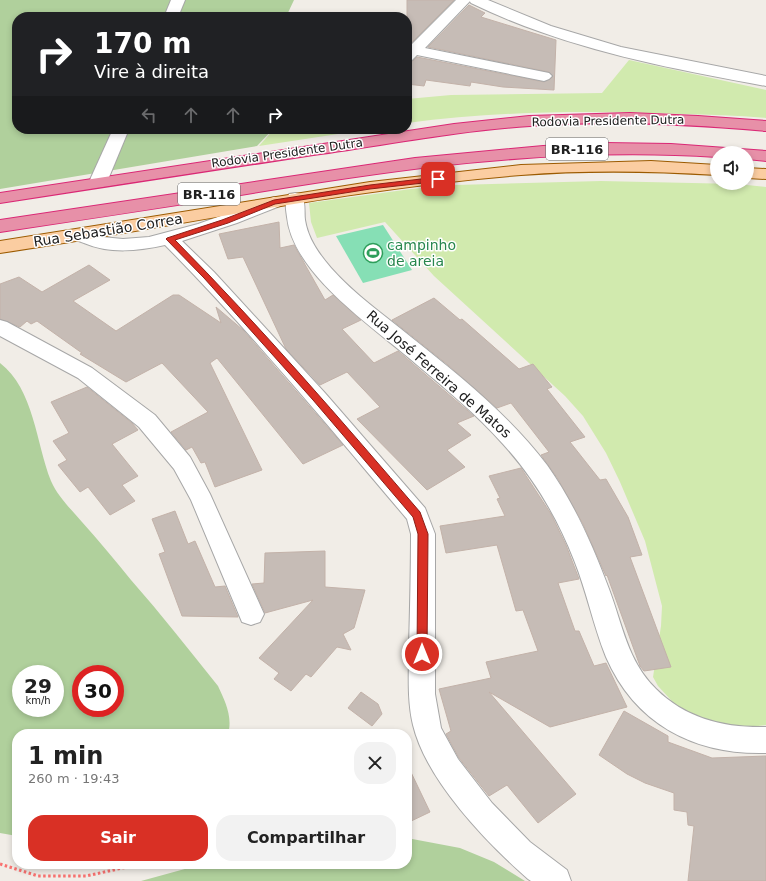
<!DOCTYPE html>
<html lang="pt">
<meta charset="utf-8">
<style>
body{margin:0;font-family:"DejaVu Sans",sans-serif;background:#f2f2f2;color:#222;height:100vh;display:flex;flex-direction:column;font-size:15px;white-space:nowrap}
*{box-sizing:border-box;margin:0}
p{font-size:13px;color:#767676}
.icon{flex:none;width:22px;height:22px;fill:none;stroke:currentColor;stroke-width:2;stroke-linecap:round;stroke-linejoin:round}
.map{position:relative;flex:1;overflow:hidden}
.details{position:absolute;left:12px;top:729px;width:400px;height:140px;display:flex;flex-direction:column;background:#fff;border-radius:16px;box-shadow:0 2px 6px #0003}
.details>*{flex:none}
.hud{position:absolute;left:12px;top:12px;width:400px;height:122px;border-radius:16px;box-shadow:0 2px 6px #0003;background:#202124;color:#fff;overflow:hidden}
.controls{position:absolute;left:710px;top:146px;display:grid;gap:8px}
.controls a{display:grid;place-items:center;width:44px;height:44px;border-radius:50%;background:#fff;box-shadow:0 2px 6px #0003;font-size:20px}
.speed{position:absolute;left:12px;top:665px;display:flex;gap:8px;font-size:20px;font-weight:700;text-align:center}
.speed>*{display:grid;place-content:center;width:52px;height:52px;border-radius:50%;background:#fff;box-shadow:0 2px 6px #0003;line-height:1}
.speed small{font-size:10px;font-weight:400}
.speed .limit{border:6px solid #d22;background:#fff;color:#111}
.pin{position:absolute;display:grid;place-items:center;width:34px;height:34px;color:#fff;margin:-17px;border-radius:8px;box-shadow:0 2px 6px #0006}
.me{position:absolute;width:44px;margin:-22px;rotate:0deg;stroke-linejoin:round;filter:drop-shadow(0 0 3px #0008)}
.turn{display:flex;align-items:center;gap:14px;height:84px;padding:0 16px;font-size:18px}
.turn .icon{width:52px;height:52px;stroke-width:2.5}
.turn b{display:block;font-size:28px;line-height:34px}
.lanes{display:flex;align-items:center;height:38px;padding:0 16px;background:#0003;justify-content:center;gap:20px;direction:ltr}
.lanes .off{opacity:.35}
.round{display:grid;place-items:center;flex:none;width:42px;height:42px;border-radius:16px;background:#f2f2f2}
.overview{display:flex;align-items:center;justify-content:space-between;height:68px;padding:0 16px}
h1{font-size:24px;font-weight:700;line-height:30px}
.primary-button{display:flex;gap:8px;margin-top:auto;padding:8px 16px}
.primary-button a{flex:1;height:46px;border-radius:16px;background:#d93025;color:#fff;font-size:16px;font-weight:700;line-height:46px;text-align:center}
.primary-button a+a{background:#f2f2f2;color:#222}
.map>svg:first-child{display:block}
.grass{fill:#d1eaae}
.forest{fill:#b0d09c;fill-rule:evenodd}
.pitch{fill:#86dfb5}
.building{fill:#c6bcb6;stroke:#c3b2a9}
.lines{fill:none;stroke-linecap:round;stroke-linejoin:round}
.minor-casing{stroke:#a7a7a7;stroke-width:2}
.tertiary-casing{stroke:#a7a7a7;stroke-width:2}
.primary-casing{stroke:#9c5b01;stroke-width:2}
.motorway-casing{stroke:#da2875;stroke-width:2}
.path{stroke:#f97270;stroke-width:3;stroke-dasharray:2.5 2.5;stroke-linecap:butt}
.minor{fill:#fff;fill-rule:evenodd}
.tertiary{fill:#fff;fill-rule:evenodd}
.primary{fill:#fbcda1;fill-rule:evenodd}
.motorway{fill:#e790a8;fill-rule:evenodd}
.route{fill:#d93025;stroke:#8d1f18}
.labels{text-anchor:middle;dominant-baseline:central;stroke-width:3;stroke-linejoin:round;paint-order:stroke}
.far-street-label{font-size:12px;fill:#202020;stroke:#fff}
.shield{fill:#fff;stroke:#636363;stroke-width:1}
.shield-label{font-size:13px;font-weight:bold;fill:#202020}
.street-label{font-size:14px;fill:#202020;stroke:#fff}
.leisure-label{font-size:14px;fill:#27864d;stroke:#fff;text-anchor:start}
</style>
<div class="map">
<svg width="766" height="881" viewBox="0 0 766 881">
<rect width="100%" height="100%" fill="#f1ede7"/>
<g class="grass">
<path d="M629,60L766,90V118C738,115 709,115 681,114C589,110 498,111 407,123V99L451,95L602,93Z"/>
<path d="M274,129H371L259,146Z"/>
<path d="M601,181L737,184L766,187V725L735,729L681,711L658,686L653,677L661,626L662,606L645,541L620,482L606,453L583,416L565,396L434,276L385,222L317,238L311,222L309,203L411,189L456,185Z"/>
</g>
<g class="forest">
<path d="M0,0H294L286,17H17V129H273L257,146L0,189Z"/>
<path d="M0,363C34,389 36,443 51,481C58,497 71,509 82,522C99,541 115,560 131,580C161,614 189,650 218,686C225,701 233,717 228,734H17V836L0,833ZM21,674H55V708H21ZM81,674H115V708H81Z"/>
<path d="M407,838L460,848L494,862L525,881H141L203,864H407Z"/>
</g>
<path class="pitch" d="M383,225L412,270L363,283L336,236Z"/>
<g class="building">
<path d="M407,0H454L407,47Z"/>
<path d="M469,5L485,13L481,17L556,40L554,90L503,87L471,82L470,86L426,80L424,86L407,84V63L413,61L417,57L544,82L553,77L549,72L428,47Z"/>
<path d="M279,222L280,248L294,245L325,300L333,295L361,320L342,329L374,363L398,351L474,416L457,423L471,435L447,450L465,467L427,490L357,419L380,407L347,372L320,385L286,349L243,257L228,259L219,234Z"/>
<path d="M89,265L110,280L73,301L116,331L173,295H179L221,323L216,307L243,330L343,445L303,464L217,358L210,363L262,470L215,487L205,462L201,463L192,447L186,450L171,432L208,412L162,363L126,382L80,354L82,353L37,321L31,324L27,321L20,327L0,319V284L19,277L42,292Z"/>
<path d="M434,298L460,320L462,319L519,369L533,364L552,387L547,389L585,437L570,442L600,480L606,479L628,517L642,555L630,557L671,667L644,671L640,666L607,575L606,576L583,524L558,479L541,455L549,452L511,403L497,408L448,365L392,320Z"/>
<path d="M87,387L132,423L138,430L112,444L138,476L122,485L135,501L110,515L88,487L80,492L58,465L67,460L53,441L69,433L51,402Z"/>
<path d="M521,468L551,514L566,545L579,579L558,583L575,631H579L594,666L606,663L627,707L550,727L489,692L576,794L538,823L507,785L489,796L459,758L446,734L451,731L439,689L491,678L486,662L538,651L523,610L516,611L497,545L446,553L440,526L505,516L497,499L500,498L489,476Z"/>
<path d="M175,511L188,544L195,541L215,587L225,586L238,617L182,616L159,554L165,552L152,519Z"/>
<path d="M325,551V587L365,590L354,628L343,634L351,650L337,647L311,677L306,674L291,691L274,679L279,673L259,658L313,600L265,613L252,584L264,583L265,553Z"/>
<path d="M361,692L378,704L382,714L372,726L348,708Z"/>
<path d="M624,711L668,736V742L712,758L766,756V881H688L694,826L688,825L687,812L674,810V793L645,783L627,774L599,755Z"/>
<path d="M407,764L430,812L407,823Z"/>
</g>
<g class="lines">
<g class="minor-casing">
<g id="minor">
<path d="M171,0H185L178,17H164Z"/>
<path d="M456,0H471L425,48L549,73L552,76L549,79L544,81L417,55L412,60L407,62V49Z"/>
<path d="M113,129H129L107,182L104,186L98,187L92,186L89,182Z"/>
<path d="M295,193L301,194C306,201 304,212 305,220C308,239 319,254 331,268C354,294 384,315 411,337C459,375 510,416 547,465C574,503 593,546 609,589C623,626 627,660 656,689C686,719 725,728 766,727V753C694,755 635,724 606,657C593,625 587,592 574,560C557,517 534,478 503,444C476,414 446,389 416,364C375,328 293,275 287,217C286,209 284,201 289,194Z"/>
<path d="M274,197L280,198L283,202L280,206L237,223L182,241L214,272L325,393L425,508L435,534V694L441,728L458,759L492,803L530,842L567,870L571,881H531L528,879C487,843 426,780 413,725C407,700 409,673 409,647C410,609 411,572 411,534L407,519C328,426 251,332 165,245C138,251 110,254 84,243C78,241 74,240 71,235L74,231L80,229L102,237L123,239L149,237L198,224Z"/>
<path d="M0,320L7,322L92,368L155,415L190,457L210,494L264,614L260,622L251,625L242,622L191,500L174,469L139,427L78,378L0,336Z"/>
</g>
</g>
<g class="tertiary-casing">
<path id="tertiary" d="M469,0H488L551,26L621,47L766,76V86C690,72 614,58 541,32C517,24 494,14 471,3Z"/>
</g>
<g class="primary-casing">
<g id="primary">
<path d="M651,161L717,165V175C652,171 586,170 521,175C346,189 174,227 0,253V241L370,182L521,165Z"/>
<path d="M747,168L766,169V179L747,178Z"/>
</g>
</g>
<g class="motorway-casing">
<g id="motorway">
<path d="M630,113L698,116L766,121V131C687,124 609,120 530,126C455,131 381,146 307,156C204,171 102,187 0,203V193L454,124L529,116Z"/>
<path d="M606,143L671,144L766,151V161L747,159V153H717V157C548,146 389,170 223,198C148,210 74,221 0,232V220L415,158L543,146Z"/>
</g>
</g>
<path class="path" d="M0,864L38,876H86L141,864"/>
<use href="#minor" class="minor"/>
<use href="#tertiary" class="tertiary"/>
<use href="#primary" class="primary"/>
<use href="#motorway" class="motorway"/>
</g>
<path class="route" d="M438,177L442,179L441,181L370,189L275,204L228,223L175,240C261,327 341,420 420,512L428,534L427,654L426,657L422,658L418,657L417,654L418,534L413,517L313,400L204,278L166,239L167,238L222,220L274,200L370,185Z"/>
<defs>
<g id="stadium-ring" transform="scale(1)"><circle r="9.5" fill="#fff" stroke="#2e9e5b" stroke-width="1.5"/><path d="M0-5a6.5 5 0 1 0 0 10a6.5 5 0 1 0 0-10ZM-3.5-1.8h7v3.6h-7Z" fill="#2e9e5b"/></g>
</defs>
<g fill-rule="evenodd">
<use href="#stadium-ring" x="373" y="253"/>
</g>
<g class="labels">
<g class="far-street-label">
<text transform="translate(608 121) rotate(-1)">Rodovia Presidente Dutra</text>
<text transform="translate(287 153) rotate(-8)">Rodovia Presidente Dutra</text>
</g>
<g class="shield">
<rect x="546" y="138" width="62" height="22" rx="3"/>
<rect x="178" y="183" width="62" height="22" rx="3"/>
</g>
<g class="shield-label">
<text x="577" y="149">BR-116</text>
<text x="209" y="194">BR-116</text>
</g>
<g class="street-label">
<text transform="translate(108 230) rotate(-9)">Rua Sebastião Correa</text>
<text transform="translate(439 374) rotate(41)">Rua José Ferreira de Matos</text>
</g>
<g class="leisure-label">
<text x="387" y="245">campinho<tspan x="387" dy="16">de areia</tspan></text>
</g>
</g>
</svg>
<div class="controls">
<a><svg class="icon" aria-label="sound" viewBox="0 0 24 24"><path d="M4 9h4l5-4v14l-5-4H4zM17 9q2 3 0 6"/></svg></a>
</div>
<div class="speed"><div>29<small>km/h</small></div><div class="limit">30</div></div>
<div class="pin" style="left:438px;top:179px;background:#d93025"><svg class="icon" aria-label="arrive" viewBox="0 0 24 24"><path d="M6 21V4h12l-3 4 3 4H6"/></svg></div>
<svg class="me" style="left:422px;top:654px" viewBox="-20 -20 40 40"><circle r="17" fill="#d93025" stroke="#fff" stroke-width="3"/><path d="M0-11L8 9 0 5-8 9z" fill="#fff"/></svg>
<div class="hud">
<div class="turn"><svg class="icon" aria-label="right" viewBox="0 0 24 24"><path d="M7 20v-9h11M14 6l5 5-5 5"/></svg><div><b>170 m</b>Vire à direita</div></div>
<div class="lanes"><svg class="icon off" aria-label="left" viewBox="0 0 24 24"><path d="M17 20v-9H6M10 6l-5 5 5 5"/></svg><svg class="icon off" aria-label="ahead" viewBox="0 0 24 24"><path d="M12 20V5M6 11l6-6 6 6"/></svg><svg class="icon off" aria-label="ahead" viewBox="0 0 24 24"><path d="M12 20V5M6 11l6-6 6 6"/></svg><svg class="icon" aria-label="right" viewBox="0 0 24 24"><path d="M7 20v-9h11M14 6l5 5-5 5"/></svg></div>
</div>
<section class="details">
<div class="overview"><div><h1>1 min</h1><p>260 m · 19:43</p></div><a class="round"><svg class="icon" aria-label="close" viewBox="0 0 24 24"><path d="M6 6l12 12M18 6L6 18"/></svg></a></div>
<div class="primary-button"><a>Sair</a><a>Compartilhar</a></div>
</section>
</div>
